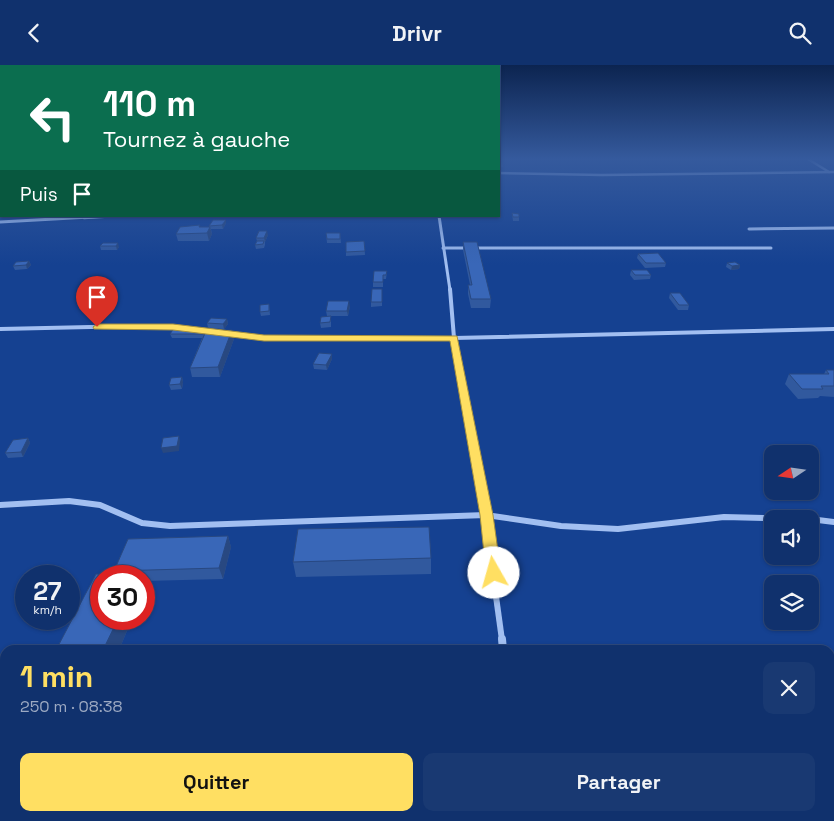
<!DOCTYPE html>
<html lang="fr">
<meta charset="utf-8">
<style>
body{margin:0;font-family:"Space Grotesk",sans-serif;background:#193972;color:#f1f3f6;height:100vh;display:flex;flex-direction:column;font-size:19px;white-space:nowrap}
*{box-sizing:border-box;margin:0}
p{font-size:16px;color:#9ca9c2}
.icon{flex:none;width:28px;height:28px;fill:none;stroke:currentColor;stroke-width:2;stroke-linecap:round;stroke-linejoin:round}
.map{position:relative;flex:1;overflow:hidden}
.sheet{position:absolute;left:0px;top:580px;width:835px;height:176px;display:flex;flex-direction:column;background:#10316d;border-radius:15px 15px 0 0;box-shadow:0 1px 4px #0004,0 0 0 1px #304c80}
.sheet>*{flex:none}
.banner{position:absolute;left:0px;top:0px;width:500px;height:152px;box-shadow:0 1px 4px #0004,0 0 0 1px #304c80;background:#0b6e4f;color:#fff;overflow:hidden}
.needle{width:32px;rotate:257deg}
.fabs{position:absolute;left:764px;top:380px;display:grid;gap:10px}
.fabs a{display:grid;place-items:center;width:55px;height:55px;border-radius:10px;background:#10316d;box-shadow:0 1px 4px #0004,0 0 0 1px #304c80;font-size:25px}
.speed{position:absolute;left:15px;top:500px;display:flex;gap:10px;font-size:25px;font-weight:700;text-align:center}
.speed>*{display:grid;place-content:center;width:65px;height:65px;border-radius:50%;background:#10316d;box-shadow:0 1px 4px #0004,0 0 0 1px #304c80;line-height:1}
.speed small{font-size:12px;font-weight:400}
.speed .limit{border:8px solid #d22;background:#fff;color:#111}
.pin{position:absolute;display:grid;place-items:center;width:42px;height:42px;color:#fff;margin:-51px -21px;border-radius:50% 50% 50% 0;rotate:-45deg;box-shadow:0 0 5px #0007}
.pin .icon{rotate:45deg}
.me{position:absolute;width:55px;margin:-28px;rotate:353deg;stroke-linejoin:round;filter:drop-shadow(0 0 4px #0008)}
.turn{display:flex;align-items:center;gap:18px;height:105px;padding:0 20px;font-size:22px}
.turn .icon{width:65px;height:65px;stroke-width:2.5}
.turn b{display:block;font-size:35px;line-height:42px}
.then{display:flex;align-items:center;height:48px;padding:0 20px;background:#0003;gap:10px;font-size:19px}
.round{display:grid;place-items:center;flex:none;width:52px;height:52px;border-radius:10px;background:#193972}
.summary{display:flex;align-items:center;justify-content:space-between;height:85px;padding:0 20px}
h1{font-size:30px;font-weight:600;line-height:38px;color:#ffdf62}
.cta{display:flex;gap:10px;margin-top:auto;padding:10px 20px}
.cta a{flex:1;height:58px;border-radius:10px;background:#ffdf62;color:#111;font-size:20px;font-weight:600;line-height:58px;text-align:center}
.cta a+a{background:#193972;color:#f1f3f6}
header{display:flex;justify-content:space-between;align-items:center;height:65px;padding:0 20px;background:#10316d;font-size:22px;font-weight:600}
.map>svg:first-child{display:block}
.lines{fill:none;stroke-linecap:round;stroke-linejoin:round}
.minor-far5{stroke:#a2bff1;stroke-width:2.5}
.minor-far4{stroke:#a2bff1;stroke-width:3}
.minor-far3{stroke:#a2bff1;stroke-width:4}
.minor-far2{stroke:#a2bff1;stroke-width:5}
.minor-far1{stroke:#a2bff1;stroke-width:6}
.minor{stroke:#a2bff1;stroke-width:8}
.wall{fill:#31599e}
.shaded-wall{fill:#284881}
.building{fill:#3967b8;stroke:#284881}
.route{fill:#ffdf62;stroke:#a69140}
</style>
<header><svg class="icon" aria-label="back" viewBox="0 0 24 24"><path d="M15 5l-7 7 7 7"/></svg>Drivr<svg class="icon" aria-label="search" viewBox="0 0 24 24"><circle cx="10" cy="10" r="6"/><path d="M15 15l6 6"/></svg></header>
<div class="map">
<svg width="834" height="756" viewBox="0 0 834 756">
<rect width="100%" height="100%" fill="#154191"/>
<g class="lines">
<g class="minor-far5">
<path d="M808,94L829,107"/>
<path d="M499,108L602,110L834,107"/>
<path d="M84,153L117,151"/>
</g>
<g class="minor-far4">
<path d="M439,151L450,225"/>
<path d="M0,157L108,151"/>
<path d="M749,164L834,163"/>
<path d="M443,183H771"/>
</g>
<g class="minor-far3">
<path d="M450,224L454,273L462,316"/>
<path d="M0,264L136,261L192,264"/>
<path d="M228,269L264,273H454L834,264"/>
</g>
<path class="minor-far2" d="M462,315L483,431"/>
<g class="minor-far1">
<path d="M482,430L502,575"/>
<path d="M0,440L69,436L100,440L142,458L170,461L486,450L561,461L618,464L724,452L807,454"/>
<path d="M810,454L834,457"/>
</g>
<g class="minor">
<path d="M502,574L503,585"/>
<path d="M524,751L525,756"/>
</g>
</g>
<g class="wall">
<path d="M499,95L503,99V102L499,103Z"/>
<path d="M512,148L519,152V156H513Z"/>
<rect x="312" y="151" width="9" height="2"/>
<path d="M226,158L223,164H211L212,169L209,176H178L176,169L201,162H209V161Z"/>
<path d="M326,168H340L341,178H327Z"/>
<path d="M268,170L265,177V180L264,183L256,184L255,180L257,176L256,173Z"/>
<path d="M364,176L365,190L346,191V177Z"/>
<path d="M463,177L491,234L490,243H471L468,229V220H470L463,185Z"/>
<path d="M103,178L119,182L117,185H101L100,181Z"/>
<path d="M638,189L666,198L665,202L645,203L637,193Z"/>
<path d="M29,196L31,200L27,204L15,205L13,201Z"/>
<path d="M727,198L740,200L739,204L731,205L726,202Z"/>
<path d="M631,205L651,210L650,214L634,215L630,210Z"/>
<path d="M387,206L386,214H383V222H373V217Z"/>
<path d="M382,224V241L371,242V237Z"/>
<path d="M670,228L689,240L688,245H678L669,233Z"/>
<path d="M269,239L270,250L261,251L260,247Z"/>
<path d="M350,241L348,251H327L326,246Z"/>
<path d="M331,251V262L321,263L320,258Z"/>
<path d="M227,254L228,259L224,264L208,263L207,258Z"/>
<path d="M209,263L210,266L234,274L220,312H192L190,303L202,273H172L170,269Z"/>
<path d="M332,294L327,305L314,304L313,299Z"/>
<path d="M826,305H834V332L820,331L818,333L798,334L785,319L789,309H824Z"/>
<path d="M182,312L183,317L182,324L171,325L169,320Z"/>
<path d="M28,373L30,378L23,392L8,393L5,388Z"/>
<path d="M228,471L231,482L223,514L144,516V511H101V554H132L119,585H56L96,509H116L114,506L128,474Z"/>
<path d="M431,493V509L296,512L293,497Z"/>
<path d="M0,688H5V751H26L24,756H0Z"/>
</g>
<g class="shaded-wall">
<path d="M226,155V158L223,164L222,160Z"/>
<path d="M210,162L212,169L209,176L207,168Z"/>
<path d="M267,166L268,170L265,177L264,173Z"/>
<path d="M118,178L119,182L117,185L116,181Z"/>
<path d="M29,196L31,200L27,204L26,200Z"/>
<path d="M740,200L739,204L731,205L732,201Z"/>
<path d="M349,236L350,241L348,251L347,246Z"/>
<path d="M227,254L228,259L224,264L223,259Z"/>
<path d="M232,265L234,274L220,312L218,302Z"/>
<path d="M332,289V294L327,305L326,300Z"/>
<path d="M182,312L183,317L182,324L180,319Z"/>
<path d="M179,371L180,376L179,386L163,388L161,383Z"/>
<path d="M28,373L30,378L23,392L21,387Z"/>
<path d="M228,471L231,482L223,514L219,503Z"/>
<path d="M118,554H132L119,585H103Z"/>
<path d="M14,751H26L24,756H19Z"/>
</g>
<g class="building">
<path d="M499,95L503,99H499Z"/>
<path d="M512,148L519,149V152H513Z"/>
<path d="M213,155H226L222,160L209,161Z"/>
<path d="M200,160L199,162H210L207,168L176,169L180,162Z"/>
<path d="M259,166H267L264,173H256Z"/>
<path d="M326,168H340V174H327Z"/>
<path d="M257,176H264L263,179L255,180Z"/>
<path d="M364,176L365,186L346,187V177Z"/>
<path d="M463,177H477L491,234H471L468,220H472Z"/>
<path d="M103,178H118L116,181H100Z"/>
<path d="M658,188L666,198H646L638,189Z"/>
<path d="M29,196L26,200L13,201L16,197Z"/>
<path d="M735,197L740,200L732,201L727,198Z"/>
<path d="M631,205H647L651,210H635Z"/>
<path d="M374,206H387L386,210H383V217H373Z"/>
<path d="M372,224H382V237H371Z"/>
<path d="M670,228H680L689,240H679Z"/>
<path d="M328,236H349L347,246H326Z"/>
<path d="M269,239V246L260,247V240Z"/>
<path d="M331,251L330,257L320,258L321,252Z"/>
<path d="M211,253L227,254L223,259L207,258Z"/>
<path d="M174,263H209L208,266H206L204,269H170Z"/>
<path d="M232,265L218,302L190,303L206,266Z"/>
<path d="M319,288L332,289L326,300L313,299Z"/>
<path d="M826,305H834V321H821L823,324H802L789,309H829Z"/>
<path d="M182,312L180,319L169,320L171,313Z"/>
<path d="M179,371L177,381L161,383L163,373Z"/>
<path d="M28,373L21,387L5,388L13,375Z"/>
<path d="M429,462L431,493L293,497L298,464Z"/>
<path d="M228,471L219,503L114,506L128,474Z"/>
<path d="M96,509L138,510L137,511H101V554H118L103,585H56Z"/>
<rect x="0" y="688" width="5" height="61"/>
</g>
<linearGradient id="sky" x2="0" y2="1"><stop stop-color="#0c2450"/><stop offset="0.47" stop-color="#355a9d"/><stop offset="1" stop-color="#355a9d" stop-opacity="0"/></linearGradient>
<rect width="834" height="200" fill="url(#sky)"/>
<path class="route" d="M97,259H173L264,270L457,271L493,450L501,508L499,512L494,513L489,512L486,508L480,450L450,276H264L173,265L94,264L93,262Z"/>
</svg>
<div class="fabs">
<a><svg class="needle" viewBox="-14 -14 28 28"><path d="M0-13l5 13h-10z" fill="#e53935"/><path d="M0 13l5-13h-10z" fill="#9ca9c2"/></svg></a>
<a><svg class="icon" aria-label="sound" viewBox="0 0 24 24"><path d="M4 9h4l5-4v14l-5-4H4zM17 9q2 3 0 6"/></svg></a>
<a><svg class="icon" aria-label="layers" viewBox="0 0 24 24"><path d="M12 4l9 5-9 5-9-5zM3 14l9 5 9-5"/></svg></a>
</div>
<div class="speed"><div>27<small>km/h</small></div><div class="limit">30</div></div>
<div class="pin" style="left:97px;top:262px;background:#d93025"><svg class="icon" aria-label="arrive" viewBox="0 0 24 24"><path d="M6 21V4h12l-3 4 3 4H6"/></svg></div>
<svg class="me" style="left:494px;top:508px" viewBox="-20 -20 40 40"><circle r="19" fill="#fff"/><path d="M0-13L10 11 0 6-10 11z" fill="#ffdf62"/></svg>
<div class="banner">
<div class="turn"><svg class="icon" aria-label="left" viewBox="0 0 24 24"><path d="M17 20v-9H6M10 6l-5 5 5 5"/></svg><div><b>110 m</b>Tournez à gauche</div></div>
<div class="then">Puis<svg class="icon" aria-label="arrive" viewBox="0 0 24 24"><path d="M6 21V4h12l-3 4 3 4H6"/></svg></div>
</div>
<section class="sheet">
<div class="summary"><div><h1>1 min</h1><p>250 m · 08:38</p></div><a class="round"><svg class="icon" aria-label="close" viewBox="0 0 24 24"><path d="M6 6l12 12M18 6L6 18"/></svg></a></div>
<div class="cta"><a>Quitter</a><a>Partager</a></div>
</section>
</div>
